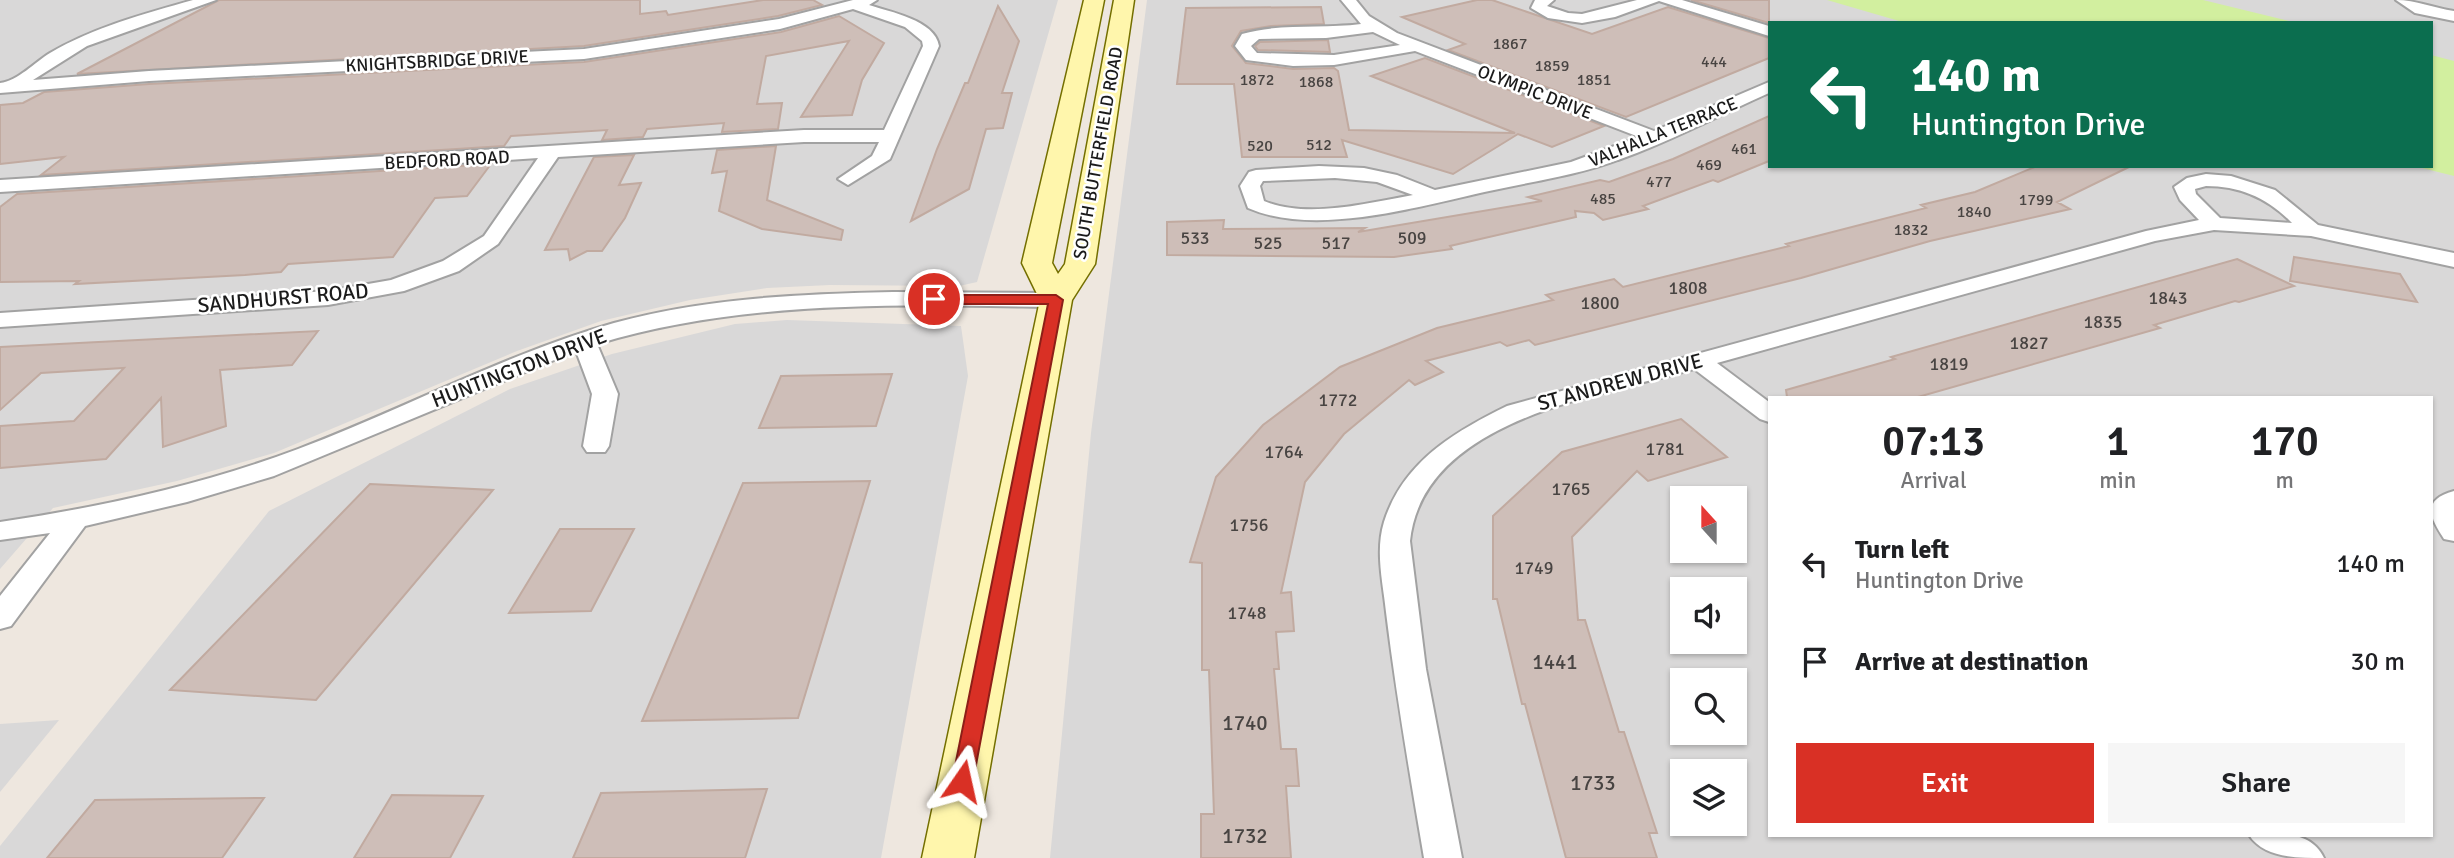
<!DOCTYPE html>
<style>
body{margin:0;font-family:Signika,sans-serif;background:#f6f6f6;color:#202124;height:100vh;display:flex;flex-direction:column;font-size:26px;white-space:nowrap}
*{box-sizing:border-box;margin:0}
p{font-size:23px;color:#757577}
.icon{flex:none;width:38px;height:38px;fill:none;stroke:currentColor;stroke-width:2;stroke-linecap:round;stroke-linejoin:round}
.map{position:relative;flex:1;overflow:hidden}
.sheet{position:absolute;left:1768px;top:396px;width:665px;height:441px;display:flex;flex-direction:column;background:#fff;border-radius:0px;box-shadow:0 2px 5px #0004}
.sheet>*{flex:none}
.top-card{position:absolute;left:1768px;top:21px;width:665px;height:147px;border-radius:0px;box-shadow:0 2px 5px #0004;background:#0b6e4f;color:#fff;overflow:hidden}
.needle{width:46px;rotate:339deg}
.controls{position:absolute;left:1670px;top:486px;display:grid;gap:14px}
.controls a{display:grid;place-items:center;width:77px;height:77px;border-radius:0px;background:#fff;box-shadow:0 2px 5px #0004;font-size:35px}
.pin{position:absolute;display:grid;place-items:center;width:60px;height:60px;color:#fff;margin:-30px;border:4px solid #fff;border-radius:50%;box-shadow:0 2px 7px #0007}
.me{position:absolute;width:77px;margin:-38px;rotate:11deg;stroke-linejoin:round;filter:drop-shadow(0 0 5px #0008)}
.turn{display:flex;align-items:center;gap:24px;height:147px;padding:0 28px;font-size:32px}
.turn .icon{width:91px;height:91px;stroke-width:2.5}
.turn b{display:block;font-size:49px;line-height:60px}
.eta{display:flex;justify-content:space-evenly;align-items:center;height:119px;text-align:center}
.eta b{font-size:42px;font-weight:600;line-height:49px}
.cta{display:flex;gap:14px;margin-top:auto;padding:14px 28px}
.cta a{flex:1;height:80px;border-radius:0px;background:#d93025;color:#fff;font-size:28px;font-weight:600;line-height:80px;text-align:center}
.cta a+a{background:#f6f6f6;color:#202124}
ul{padding:0;list-style:none}
li{display:flex;align-items:center;gap:21px;height:98px;padding:0 28px}
li div{flex:1}
li b{display:block;font-size:26px}
li em{font-style:normal}
.map>svg:first-child{display:block}
.residential{fill:#d9d8d8;fill-rule:evenodd}
.grass{fill:#d2ef9f}
.building{fill:#cebeb8;stroke:#c1aaa0;stroke-width:2}
.lines{fill:none;stroke-linecap:round;stroke-linejoin:round}
.minor-casing{stroke:#a2a2a2;stroke-width:4}
.secondary-casing{stroke:#746f00;stroke-width:3}
.minor{fill:#fff;fill-rule:evenodd}
.secondary{fill:#fff6ac;fill-rule:evenodd}
.route{fill:#d93025;stroke:#8d1f18;stroke-width:2}
.labels{text-anchor:middle;dominant-baseline:central;stroke-width:5;stroke-linejoin:round;paint-order:stroke}
.far-number-label{font-size:16px;fill:#484442}
.far-street-label{font-size:18px;fill:#1b1b1b;stroke:#fff}
.number-label{font-size:18px;fill:#484442}
.street-label{font-size:21px;fill:#1b1b1b;stroke:#fff}
.near-number-label{font-size:21px;fill:#484442}
</style>
<div class="map">
<svg width="2454" height="858" viewBox="0 0 2454 858">
<rect width="100%" height="100%" fill="#eee7df"/>
<g class="residential">
<path d="M0,0H1058L977,282L959,286L830,285L767,288L690,300L601,321L517,351L274,453L177,481L53,508L0,569Z"/>
<path d="M1147,0H2454V858H1050L1091,433ZM1769,23H2431V166H1769ZM1769,397H2431V835H1769ZM1682,499H1734V551H1682ZM1682,590H1734V642H1682ZM1682,681H1734V733H1682ZM1682,772H1734V824H1682Z"/>
<path d="M787,320L961,326L968,376L881,858H0V846L269,511L510,389L612,354L735,324Z"/>
<path d="M59,720L0,792V724Z"/>
</g>
<g class="grass">
<path d="M1827,0H2203L2297,23H1906Z"/>
<path d="M2431,55L2454,61V176L2414,166H2431Z"/>
</g>
<g class="building">
<path d="M219,0H640V14L666,11L668,15L763,0H813L822,5L778,16L584,46L77,74Z"/>
<path d="M1477,0H1492L1592,34L1668,7L1769,38V58L1626,117L1448,50L1465,44L1402,17Z"/>
<path d="M1691,0H1769V23Z"/>
<path d="M998,6L1019,41L1002,93H1012L1003,128L986,129L969,189L911,221L937,149L965,83H968Z"/>
<path d="M1321,7L1324,24L1271,26L1241,31L1232,46L1246,63L1293,69L1334,68L1338,71L1349,130L1515,133L1371,76L1425,58L1604,126L1552,147L1518,134L1453,174L1342,140L1347,157H1242L1234,84H1177L1186,8Z"/>
<path d="M839,16L884,43L862,80L852,115L801,117L849,41L766,56L757,104L782,103L778,129L722,132L724,123L647,129L643,137L602,140L607,130L511,136L504,146L41,175L64,157L0,164V105L23,103L44,92L149,84L584,62L781,32Z"/>
<path d="M1328,40L1330,52L1258,50L1255,46L1260,42Z"/>
<path d="M1769,116V161L1718,182L1713,180L1643,206L1648,209L1603,220L1594,213L1575,211L1576,217L1450,246L1452,249L1394,257L1167,255V222L1224,220L1223,229L1365,228L1358,232L1542,201L1528,197L1600,180L1609,182L1673,159Z"/>
<path d="M776,146L767,200L843,230L841,240L762,229L719,211L727,171L712,173L717,150Z"/>
<path d="M634,155L619,185L641,183L625,218L602,251H587L570,260L568,249L545,250L594,157Z"/>
<path d="M491,164L467,196L435,198L393,257L288,264L281,272L245,275L75,284L79,281L0,282V207L17,194Z"/>
<path d="M2037,166H2131L2057,202L2070,209L1930,241L1801,278L1535,345L1529,340L1507,346L1500,342L1426,361L1443,372L1415,385L1409,380L1344,434L1305,482L1281,593L1291,592L1294,631L1276,632L1279,669H1274L1281,749H1296L1299,786H1286L1291,858H1201V814H1214L1209,670H1202V563L1190,562L1216,477L1263,425L1340,367L1437,328L1553,300L1546,295L1614,279L1623,287L1789,246L1786,244L1926,208L1921,205L1975,192Z"/>
<path d="M2294,257L2400,274L2417,302L2290,281Z"/>
<path d="M2237,259L2294,286L2239,302L2235,301L2154,325L2160,328L1918,397H1787L1786,390L1895,359L1891,357Z"/>
<path d="M318,331L292,365L220,370L226,426L163,447L161,398L106,459L0,468V426L74,421L124,368L41,373L0,410V347Z"/>
<path d="M892,374L876,426L759,428L781,376Z"/>
<path d="M1681,419L1727,457L1648,481L1637,471L1572,537L1578,620H1585L1619,732H1624L1657,833H1649L1657,858H1566L1525,704H1522L1497,599H1493V516L1562,452Z"/>
<path d="M870,481L798,718L642,721L743,483Z"/>
<path d="M370,484L493,490L316,700L170,690Z"/>
<path d="M560,529H634L591,611L509,613Z"/>
<path d="M767,789L745,858H573L601,793Z"/>
<path d="M392,795L483,796L450,858H354Z"/>
<path d="M264,798L222,858H47L95,800Z"/>
</g>
<g class="lines">
<g class="minor-casing">
<g id="minor">
<path d="M193,0H216L87,46L33,80L149,71L584,49L779,19L853,0H877L869,5C890,12 935,20 939,46L890,159L848,185L838,179L872,156L879,142H804L558,157L498,244L459,271L404,291L328,305L0,327V313L328,291L391,280L443,261L484,236L538,158L0,192V180L804,130H884L923,46L922,41L905,27L853,9L780,29L584,59L149,81L0,93V83C18,81 35,62 50,53C94,27 144,14 193,0Z"/>
<path d="M1341,0H1356L1369,16L1397,33L1654,131L1769,82V93C1719,115 1670,142 1618,160C1578,175 1535,181 1494,190C1423,205 1317,238 1248,208L1240,186L1249,172L1256,170L1319,166L1364,168L1397,175L1435,190L1571,162L1639,137L1415,51L1334,65L1293,66L1246,60L1235,46L1242,34C1279,23 1323,29 1361,24ZM1373,32L1400,45L1334,55L1257,53L1251,46L1259,39L1326,38ZM1335,178L1377,182L1413,195C1368,203 1307,219 1264,201L1260,186L1263,181Z"/>
<path d="M1535,0H1554L1547,6L1568,13L1582,14L1637,0H1682L1769,26V36L1659,1L1615,17L1582,23L1548,18L1531,8Z"/>
<path d="M2396,0C2416,0 2434,8 2454,11V21L2415,13Z"/>
<path d="M2206,174L2231,176L2275,190L2318,225L2454,253V267L2311,236L2214,230L2155,241L1717,363L1769,402V422L1760,419L1694,369C1600,396 1423,419 1410,541L1426,669L1462,858H1424C1410,776 1396,694 1386,612C1383,583 1375,551 1384,522C1403,462 1454,432 1507,406L2146,231L2199,220L2180,200L2174,187L2187,178ZM2206,186C2240,186 2268,198 2292,223L2220,218L2196,194L2195,189Z"/>
<path d="M893,292L1056,293L1067,300L1056,307C902,305 746,299 597,344L618,394L609,446L605,452H587L583,446L592,394L576,351L274,476L187,502L85,526L11,626L0,629V596L50,533L0,540V522C102,507 202,485 298,449C404,409 505,354 614,323C705,298 800,294 893,292Z"/>
<path d="M2454,491V541L2444,539C2430,517 2421,500 2454,491Z"/>
<path d="M2249,835C2277,834 2310,829 2324,858C2296,858 2264,858 2249,835Z"/>
</g>
</g>
<g class="secondary-casing">
<path id="secondary" d="M1084,0H1104L1052,263L1058,274L1065,264L1114,0H1134L1095,264L1072,300L974,858H922L1040,300L1022,263Z"/>
</g>
<use href="#minor" class="minor"/>
<use href="#secondary" class="secondary"/>
</g>
<path class="route" d="M1056,295L1063,300L973,781L970,787L962,789L955,787L952,781L1048,304H934L928,299L934,295Z"/>
<g class="labels">
<g class="far-number-label">
<text x="1510" y="44">1867</text>
<text x="1714" y="62">444</text>
<text x="1552" y="66">1859</text>
<text x="1257" y="80">1872</text>
<text x="1594" y="80">1851</text>
<text x="1316" y="82">1868</text>
<text x="1319" y="145">512</text>
<text x="1260" y="146">520</text>
<text x="1744" y="149">461</text>
<text x="1709" y="165">469</text>
<text x="1659" y="182">477</text>
<text x="1603" y="199">485</text>
<text x="2036" y="200">1799</text>
<text x="1974" y="212">1840</text>
<text x="1911" y="230">1832</text>
</g>
<g class="far-street-label">
<text transform="translate(437 61) rotate(-3)">KNIGHTSBRIDGE DRIVE</text>
<text transform="translate(1535 92) rotate(21)">OLYMPIC DRIVE</text>
<text transform="translate(1663 132) rotate(-22)">VALHALLA TERRACE</text>
<text transform="translate(1098 153) rotate(-80)">SOUTH BUTTERFIELD ROAD</text>
<text transform="translate(447 160) rotate(-3)">BEDFORD ROAD</text>
</g>
<g class="number-label">
<text x="1195" y="238">533</text>
<text x="1412" y="238">509</text>
<text x="1268" y="243">525</text>
<text x="1336" y="243">517</text>
<text x="1688" y="288">1808</text>
<text x="2168" y="298">1843</text>
<text x="1600" y="303">1800</text>
<text x="2103" y="322">1835</text>
<text x="2029" y="343">1827</text>
<text x="1949" y="364">1819</text>
<text x="1338" y="400">1772</text>
<text x="1665" y="449">1781</text>
<text x="1284" y="452">1764</text>
<text x="1571" y="489">1765</text>
<text x="1249" y="525">1756</text>
<text x="1534" y="568">1749</text>
<text x="1247" y="613">1748</text>
</g>
<g class="street-label">
<text transform="translate(283 298) rotate(-5)">SANDHURST ROAD</text>
<text transform="translate(519 368) rotate(-21)">HUNTINGTON DRIVE</text>
<text transform="translate(1620 382) rotate(-15)">ST ANDREW DRIVE</text>
</g>
<g class="near-number-label">
<text x="1555" y="662">1441</text>
<text x="1245" y="723">1740</text>
<text x="1593" y="783">1733</text>
<text x="1245" y="836">1732</text>
</g>
</g>
</svg>
<div class="controls">
<a><svg class="needle" viewBox="-14 -14 28 28"><path d="M0-13l5 13h-10z" fill="#e53935"/><path d="M0 13l5-13h-10z" fill="#757577"/></svg></a>
<a><svg class="icon" aria-label="sound" viewBox="0 0 24 24"><path d="M4 9h4l5-4v14l-5-4H4zM17 9q2 3 0 6"/></svg></a>
<a><svg class="icon" aria-label="search" viewBox="0 0 24 24"><circle cx="10" cy="10" r="6"/><path d="M15 15l6 6"/></svg></a>
<a><svg class="icon" aria-label="layers" viewBox="0 0 24 24"><path d="M12 4l9 5-9 5-9-5zM3 14l9 5 9-5"/></svg></a>
</div>
<div class="pin" style="left:934px;top:299px;background:#d93025"><svg class="icon" aria-label="arrive" viewBox="0 0 24 24"><path d="M6 21V4h12l-3 4 3 4H6"/></svg></div>
<svg class="me" style="left:962px;top:781px" viewBox="-20 -20 40 40"><path d="M0-17L14 15 0 8-14 15z" fill="#d93025" stroke="#fff" stroke-width="4"/></svg>
<div class="top-card">
<div class="turn"><svg class="icon" aria-label="left" viewBox="0 0 24 24"><path d="M17 20v-9H6M10 6l-5 5 5 5"/></svg><div><b>140 m</b>Huntington Drive</div></div>
</div>
<section class="sheet">
<div class="eta">
<div><b>07:13</b><p>Arrival</p></div>
<div><b>1</b><p>min</p></div>
<div><b>170</b><p>m</p></div>
</div>
<ul>
<li><svg class="icon" aria-label="left" viewBox="0 0 24 24"><path d="M17 20v-9H6M10 6l-5 5 5 5"/></svg><div><b>Turn left</b><p>Huntington Drive</p></div><em>140 m</em></li>
<li><svg class="icon" aria-label="arrive" viewBox="0 0 24 24"><path d="M6 21V4h12l-3 4 3 4H6"/></svg><div><b>Arrive at destination</b></div><em>30 m</em></li>
</ul>
<div class="cta"><a>Exit</a><a>Share</a></div>
</section>
</div>
